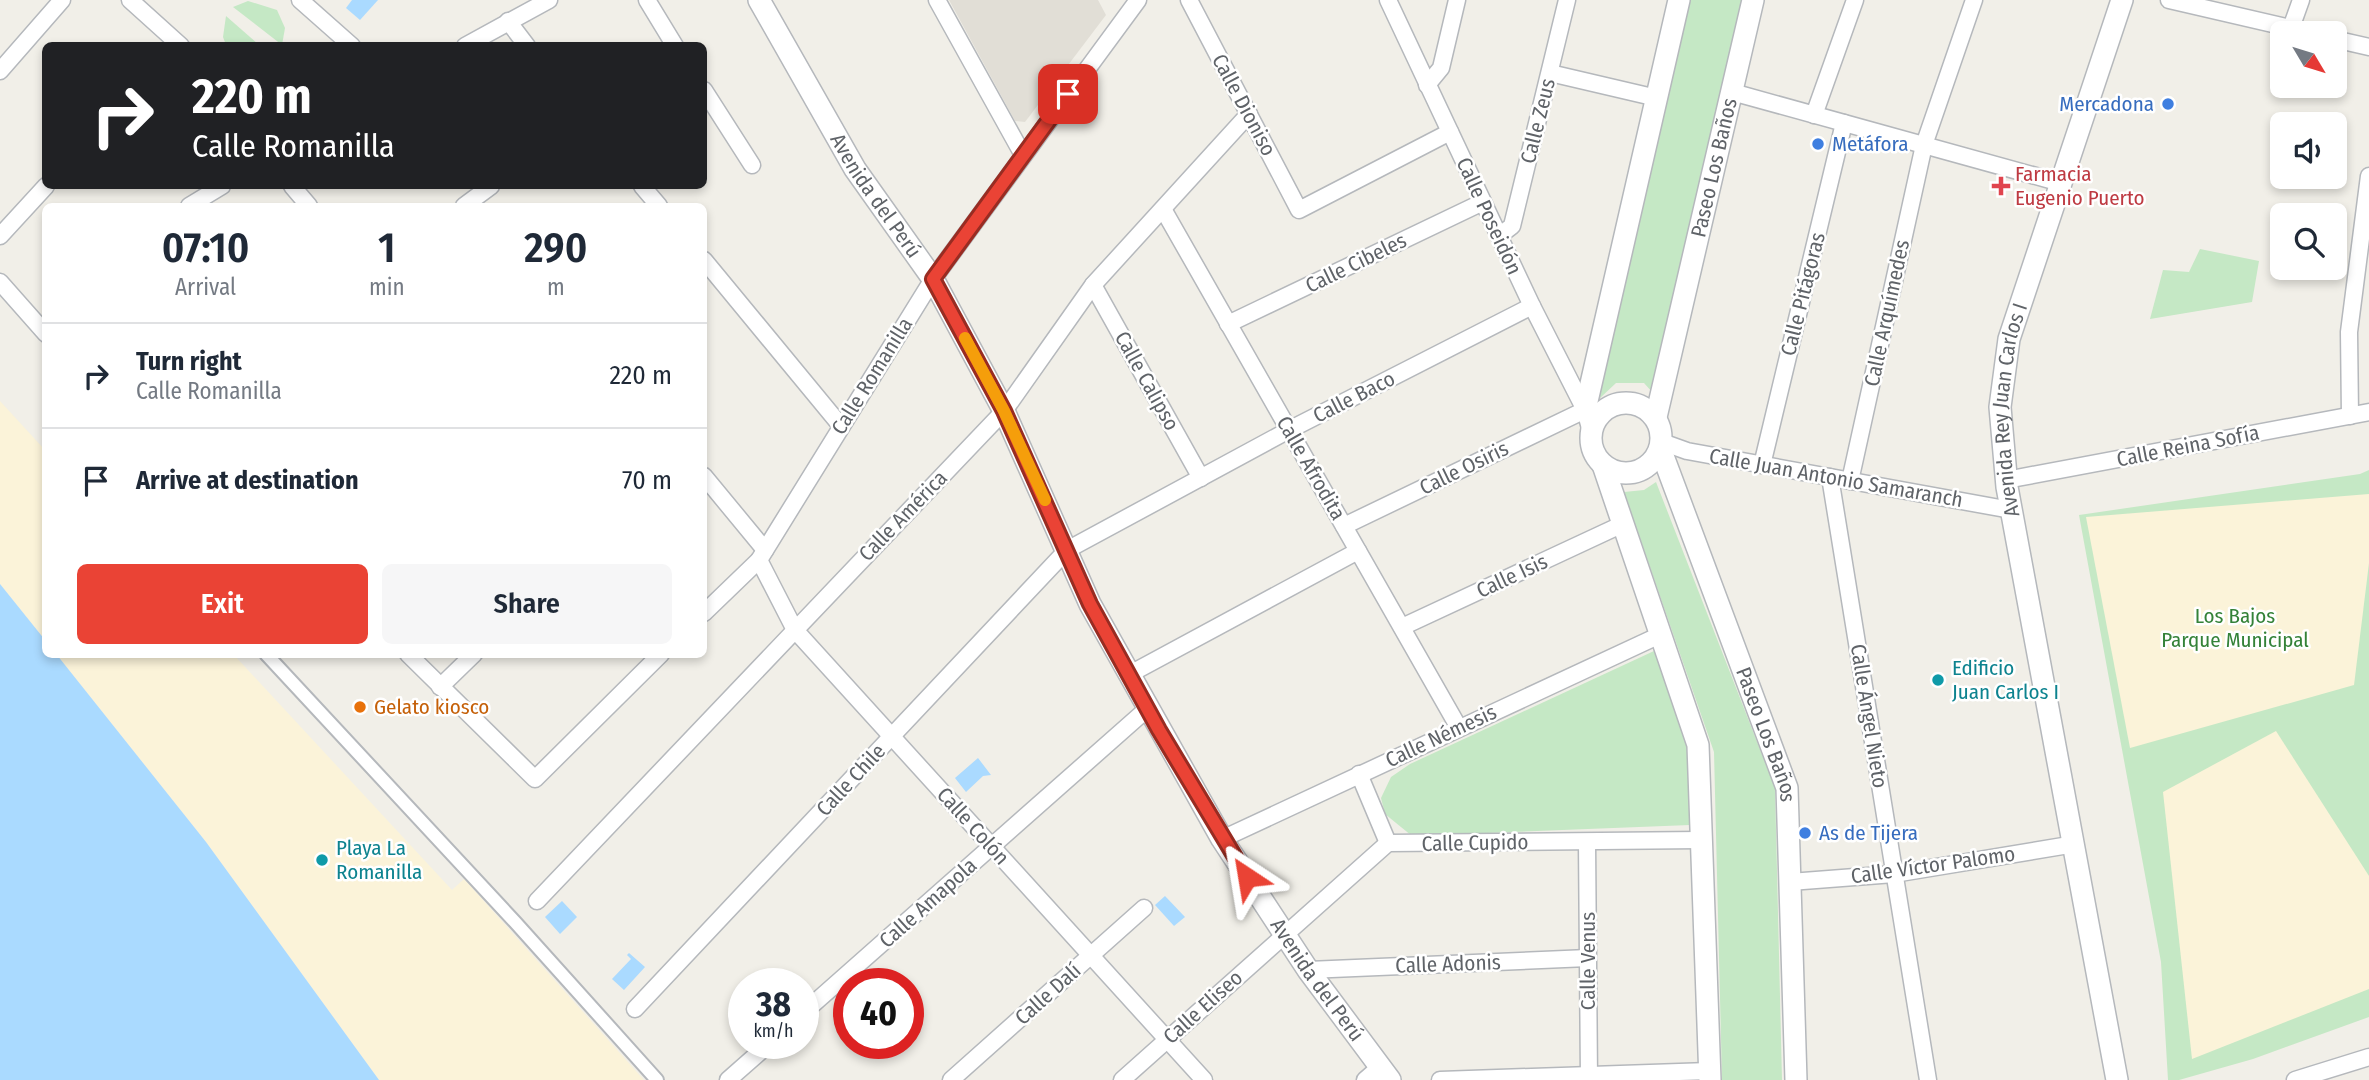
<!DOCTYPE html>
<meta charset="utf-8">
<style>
body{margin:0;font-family:"Fira Sans Condensed",sans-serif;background:#f6f6f7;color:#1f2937;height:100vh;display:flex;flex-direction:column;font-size:26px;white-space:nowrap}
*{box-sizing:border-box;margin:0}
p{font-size:23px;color:#747a83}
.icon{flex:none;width:38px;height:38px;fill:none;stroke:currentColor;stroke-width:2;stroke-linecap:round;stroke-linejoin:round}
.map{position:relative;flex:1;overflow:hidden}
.panel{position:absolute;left:42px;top:203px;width:665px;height:455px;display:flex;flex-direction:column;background:#fff;border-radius:10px;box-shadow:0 4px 10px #0003}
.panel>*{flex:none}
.top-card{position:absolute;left:42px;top:42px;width:665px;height:147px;border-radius:10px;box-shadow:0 4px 10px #0003;background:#202124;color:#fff;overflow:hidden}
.needle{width:46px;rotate:128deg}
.buttons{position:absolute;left:2270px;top:21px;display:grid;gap:14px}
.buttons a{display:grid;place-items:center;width:77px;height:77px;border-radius:10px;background:#fff;box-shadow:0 4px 10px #0003;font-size:35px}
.speed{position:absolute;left:728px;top:968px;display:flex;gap:14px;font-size:35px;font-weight:700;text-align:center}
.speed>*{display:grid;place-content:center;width:91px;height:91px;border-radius:50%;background:#fff;box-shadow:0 4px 10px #0003;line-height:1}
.speed small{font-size:18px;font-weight:400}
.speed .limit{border:10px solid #d22;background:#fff;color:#111}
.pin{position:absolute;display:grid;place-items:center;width:60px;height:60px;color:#fff;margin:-30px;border-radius:14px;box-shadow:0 4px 10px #0006}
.me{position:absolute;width:77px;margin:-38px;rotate:327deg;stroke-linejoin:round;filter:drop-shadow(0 0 5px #0008)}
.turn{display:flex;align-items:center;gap:24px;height:147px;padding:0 35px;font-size:32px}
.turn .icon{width:91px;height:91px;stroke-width:2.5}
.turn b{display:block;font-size:49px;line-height:60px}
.eta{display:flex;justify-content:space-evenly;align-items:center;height:119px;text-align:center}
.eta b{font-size:42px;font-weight:600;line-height:49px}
.cta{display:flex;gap:14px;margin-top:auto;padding:14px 35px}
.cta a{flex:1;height:80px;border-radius:10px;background:#ea4335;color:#fff;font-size:28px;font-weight:600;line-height:80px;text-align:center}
.cta a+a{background:#f6f6f7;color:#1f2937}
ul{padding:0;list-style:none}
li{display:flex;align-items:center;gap:21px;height:105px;padding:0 35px;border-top:2px solid #e0e1e3}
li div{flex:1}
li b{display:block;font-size:26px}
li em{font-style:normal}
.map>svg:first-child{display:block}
.education{fill:#e1ded6}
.green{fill:#c5e8c5}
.sand{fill:#fbf3d9}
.water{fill:#aadaff}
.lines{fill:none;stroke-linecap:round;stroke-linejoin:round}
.pedestrian-casing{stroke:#b5b8bc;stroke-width:16}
.minor-casing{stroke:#b5b8bc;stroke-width:19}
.tertiary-casing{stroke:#b5b8bc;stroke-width:24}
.pedestrian{stroke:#fff;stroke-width:12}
.minor{stroke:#fff;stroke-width:16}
.tertiary{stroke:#fff;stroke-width:21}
.route-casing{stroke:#982c22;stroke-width:18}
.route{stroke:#ea4335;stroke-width:12}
.slow{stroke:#f59e0b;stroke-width:12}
.shop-dot{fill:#3f7fe0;stroke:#fff;stroke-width:2.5}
.health-dot{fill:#e0444e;stroke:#fff;stroke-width:2.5}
.culture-dot{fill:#0f9aa8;stroke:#fff;stroke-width:2.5}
.food-dot{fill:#e8710a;stroke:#fff;stroke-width:2.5}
.labels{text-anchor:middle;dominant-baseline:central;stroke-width:5;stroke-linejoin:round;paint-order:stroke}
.shop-label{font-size:21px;fill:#366cbe;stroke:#fff;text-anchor:start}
.street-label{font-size:21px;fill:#5f6368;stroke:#fff}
.health-label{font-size:21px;fill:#be3a42;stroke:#fff;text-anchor:start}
.park-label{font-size:21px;fill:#348238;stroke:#fff}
.culture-label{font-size:21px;fill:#0d838f;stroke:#fff;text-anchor:start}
.food-label{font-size:21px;fill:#c56008;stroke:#fff;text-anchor:start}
</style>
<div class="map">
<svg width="2369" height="1080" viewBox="0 0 2369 1080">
<rect width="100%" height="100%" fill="#f1efe8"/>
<path class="education" d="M949,0H1098L1106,15L1025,122L1015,121Z"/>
<g class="green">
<path d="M1686,0H1743L1653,393L1644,383H1616L1599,399Z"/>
<path d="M248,1L277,10L285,28L282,45L233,7Z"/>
<path d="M226,16L259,45H226L223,37Z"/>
<path d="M2200,249L2259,261L2252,302L2150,319L2163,270L2189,272Z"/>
<path d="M2369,470V1017L2253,1059L2179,1080H2168L2161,962L2079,515L2360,474Z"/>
<path d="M1656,482L1775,788L1782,1080H1722L1714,752L1624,492L1644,490Z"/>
<path d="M1654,651L1691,754L1690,825L1412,836L1385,814L1381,798L1391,777L1410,764Z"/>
</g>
<g class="sand">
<path d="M0,401L45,450V640L0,584Z"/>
<path d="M2369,494V563L2354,685L2130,748L2086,517Z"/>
<path d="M57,655H234L452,890L464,879L644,1080H379L206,842Z"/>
<path d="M2276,731L2369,876V989L2192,1059L2163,792Z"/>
</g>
<g class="water">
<path d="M352,0H378L360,20L346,8Z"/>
<path d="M0,584L45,640L46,654L57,655L206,842L379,1080H0Z"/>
<path d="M978,758L991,775L983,776L966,792L955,778Z"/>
<path d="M1165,896L1185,917L1174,926L1155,905Z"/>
<path d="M562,901L577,917L560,934L545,917Z"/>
<path d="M629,953L645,967L624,990L612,979L631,959L627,955Z"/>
</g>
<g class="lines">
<g class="pedestrian-casing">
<path id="pedestrian" d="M266,654L515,922L657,1080"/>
</g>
<g class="minor-casing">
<g id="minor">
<path d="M130,0L181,46"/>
<path d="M300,0L352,46"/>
<path d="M647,0L675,46"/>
<path d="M937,0L1023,155"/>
<path d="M1189,0L1299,210L1450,132"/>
<path d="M1388,0L1532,306L1585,410L1591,432"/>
<path d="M2169,0L2312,33"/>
<path d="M508,21L527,46"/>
<path d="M2291,28L2301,0"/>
<path d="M2334,39L2369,47"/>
<path d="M465,46L549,0"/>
<path d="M0,71L62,0"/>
<path d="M1550,73L1657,98"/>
<path d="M1427,85L1441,68L1457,0"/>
<path d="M704,90L752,165"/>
<path d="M1732,92L2061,183"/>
<path d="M1814,115L1855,0"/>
<path d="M292,186L309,206"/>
<path d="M642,186L659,206"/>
<path d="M189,206L222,186"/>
<path d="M464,206L491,186"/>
<path d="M1163,209L1459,728"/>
<path d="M0,236L46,186"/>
<path d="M1499,236L1512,226L1567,0"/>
<path d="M704,260L841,426"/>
<path d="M0,282L46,334"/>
<path d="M1093,285L1201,478"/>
<path d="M1228,324L1483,202"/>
<path d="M2350,416L2349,332L2369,176"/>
<path d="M1662,442L1687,451L2011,510"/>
<path d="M1762,465L1844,123"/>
<path d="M704,476L765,550"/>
<path d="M1830,477L1928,1080"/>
<path d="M2006,480L2369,412"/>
<path d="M1850,481L1924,145L1974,0"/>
<path d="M1344,526L1585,410"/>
<path d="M759,560L795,630L1204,1080"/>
<path d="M704,613L759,560L933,279L1138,0"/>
<path d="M1402,627L1623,524"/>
<path d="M408,654L535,779L661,654"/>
<path d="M1128,675L1358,551"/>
<path d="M440,687L474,654"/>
<path d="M1359,774L1388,843"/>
<path d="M1222,839L1660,635"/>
<path d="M1587,842L1589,1080"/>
<path d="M1790,882L1894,874L2075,844"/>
<path d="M537,901L1004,411L1093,285L1249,114"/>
<path d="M1308,970L1588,958"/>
<path d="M635,1009L1067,550L1289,430L1532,306"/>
<path d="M803,1013L1147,709"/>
<path d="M728,1080L770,1043"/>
<path d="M951,1080L1144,908"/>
<path d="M1122,1080L1388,843L1701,840"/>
<path d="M1365,1080L1380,1067"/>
<path d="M1440,1080L1709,1071"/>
<path d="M2295,1080L2369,1057"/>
</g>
</g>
<g class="tertiary-casing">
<g id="tertiary">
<path id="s1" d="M759,0L855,169L933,279L1004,411L1090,604L1222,839L1308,970L1390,1080"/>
<circle cx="1626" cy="438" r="35"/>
<path d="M1585,410L1679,0"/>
<path id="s2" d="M1656,417L1753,0"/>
<path id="s3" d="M1660,448L1787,788L1796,1080"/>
<path d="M1603,465L1698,745L1710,1080"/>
<path id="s4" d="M2117,1080L2007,487L2000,407L2009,339L2122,0"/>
</g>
</g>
<use href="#pedestrian" class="pedestrian"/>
<use href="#minor" class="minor"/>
<use href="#tertiary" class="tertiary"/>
</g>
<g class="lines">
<g class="route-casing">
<path id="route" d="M1068,94L933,279L1004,411L1090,604L1159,730L1247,877"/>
</g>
<use href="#route" class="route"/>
<path class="slow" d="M965,338L1004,411L1045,500"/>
</g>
<g class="shop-dot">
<circle cx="2168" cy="104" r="7"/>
<circle cx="1818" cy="144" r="7"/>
<circle cx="1805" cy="833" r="7"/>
</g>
<path class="health-dot" d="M1997.5 175.5h7v7h7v7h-7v7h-7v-7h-7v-7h7z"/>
<g class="culture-dot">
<circle cx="1938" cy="680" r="7"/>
<circle cx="322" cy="860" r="7"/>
</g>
<circle class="food-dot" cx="360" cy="707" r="7"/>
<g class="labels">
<g class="shop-label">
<text x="2154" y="104" text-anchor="end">Mercadona</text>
<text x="1832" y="144">Metáfora</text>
<text x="1819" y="833">As de Tijera</text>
</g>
<g class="street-label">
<text transform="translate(1244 105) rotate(62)">Calle Dioniso</text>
<text transform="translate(1538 121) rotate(-76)">Calle Zeus</text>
<text stroke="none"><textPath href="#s2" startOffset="256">Paseo Los Baños</textPath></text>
<text stroke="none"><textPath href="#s1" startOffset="228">Avenida del Perú</textPath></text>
<text transform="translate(1489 216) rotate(65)">Calle Poseidón</text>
<text transform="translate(1356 263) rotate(-26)">Calle Cibeles</text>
<text transform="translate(1803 294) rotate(-76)">Calle Pitágoras</text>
<text transform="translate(1887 313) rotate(-78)">Calle Arquímedes</text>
<text transform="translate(872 376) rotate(-58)">Calle Romanilla</text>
<text transform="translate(1147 381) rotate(61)">Calle Calipso</text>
<text transform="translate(1354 397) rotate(-27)">Calle Baco</text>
<text stroke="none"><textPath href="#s4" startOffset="681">Avenida Rey Juan Carlos I</textPath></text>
<text transform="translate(2188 446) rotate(-11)">Calle Reina Sofía</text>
<text transform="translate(1311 468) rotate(60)">Calle Afrodita</text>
<text transform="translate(1464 468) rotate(-26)">Calle Osiris</text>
<text transform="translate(1836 478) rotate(10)">Calle Juan Antonio Samaranch</text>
<text transform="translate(903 516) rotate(-46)">Calle América</text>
<text transform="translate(1512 576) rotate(-25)">Calle Isis</text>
<text transform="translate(1869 716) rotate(81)">Calle Ángel Nieto</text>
<text transform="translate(1441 736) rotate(-25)">Calle Némesis</text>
<text stroke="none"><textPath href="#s3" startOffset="306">Paseo Los Baños</textPath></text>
<text transform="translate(851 780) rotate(-47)">Calle Chile</text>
<text transform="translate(973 826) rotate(48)">Calle Colón</text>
<text transform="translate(1475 843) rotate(-1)">Calle Cupido</text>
<text transform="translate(1933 865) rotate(-8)">Calle Víctor Palomo</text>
<text transform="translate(928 903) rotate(-42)">Calle Amapola</text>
<text transform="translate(1588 961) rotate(-90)">Calle Venus</text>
<text transform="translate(1448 964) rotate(-2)">Calle Adonis</text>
<text stroke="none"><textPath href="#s1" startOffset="1130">Avenida del Perú</textPath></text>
<text transform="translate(1048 994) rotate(-42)">Calle Dalí</text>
<text transform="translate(1203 1007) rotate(-42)">Calle Eliseo</text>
</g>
<g class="health-label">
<text x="2015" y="174">Farmacia<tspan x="2015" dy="24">Eugenio Puerto</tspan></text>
</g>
<g class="park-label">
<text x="2235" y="616">Los Bajos<tspan x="2235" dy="24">Parque Municipal</tspan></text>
</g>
<g class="culture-label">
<text x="1952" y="668">Edificio<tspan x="1952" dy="24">Juan Carlos I</tspan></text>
<text x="336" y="848">Playa La<tspan x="336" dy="24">Romanilla</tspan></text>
</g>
<g class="food-label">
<text x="374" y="707">Gelato kiosco</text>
</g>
</g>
</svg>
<div class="buttons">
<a><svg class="needle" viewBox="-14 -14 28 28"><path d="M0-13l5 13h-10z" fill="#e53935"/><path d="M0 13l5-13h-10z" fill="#747a83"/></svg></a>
<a><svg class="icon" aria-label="sound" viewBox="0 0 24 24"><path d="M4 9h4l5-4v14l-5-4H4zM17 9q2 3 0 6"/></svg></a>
<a><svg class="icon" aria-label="search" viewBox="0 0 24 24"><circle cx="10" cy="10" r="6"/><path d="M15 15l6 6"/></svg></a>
</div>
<div class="speed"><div>38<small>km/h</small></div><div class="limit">40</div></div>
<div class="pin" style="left:1068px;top:94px;background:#d93025"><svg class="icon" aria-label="arrive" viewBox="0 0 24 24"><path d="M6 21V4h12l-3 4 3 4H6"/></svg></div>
<svg class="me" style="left:1247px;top:877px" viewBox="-20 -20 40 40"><path d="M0-17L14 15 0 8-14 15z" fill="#ea4335" stroke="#fff" stroke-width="4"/></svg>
<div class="top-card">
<div class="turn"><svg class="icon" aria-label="right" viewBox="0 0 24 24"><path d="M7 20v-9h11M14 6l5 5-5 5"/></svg><div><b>220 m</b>Calle Romanilla</div></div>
</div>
<section class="panel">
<div class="eta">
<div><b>07:10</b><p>Arrival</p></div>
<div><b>1</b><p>min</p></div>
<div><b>290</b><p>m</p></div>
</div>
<ul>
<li><svg class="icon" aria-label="right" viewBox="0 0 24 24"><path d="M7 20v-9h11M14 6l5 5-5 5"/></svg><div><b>Turn right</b><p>Calle Romanilla</p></div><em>220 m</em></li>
<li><svg class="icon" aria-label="arrive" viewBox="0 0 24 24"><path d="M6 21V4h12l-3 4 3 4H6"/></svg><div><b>Arrive at destination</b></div><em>70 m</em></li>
</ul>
<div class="cta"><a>Exit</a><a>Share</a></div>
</section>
</div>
